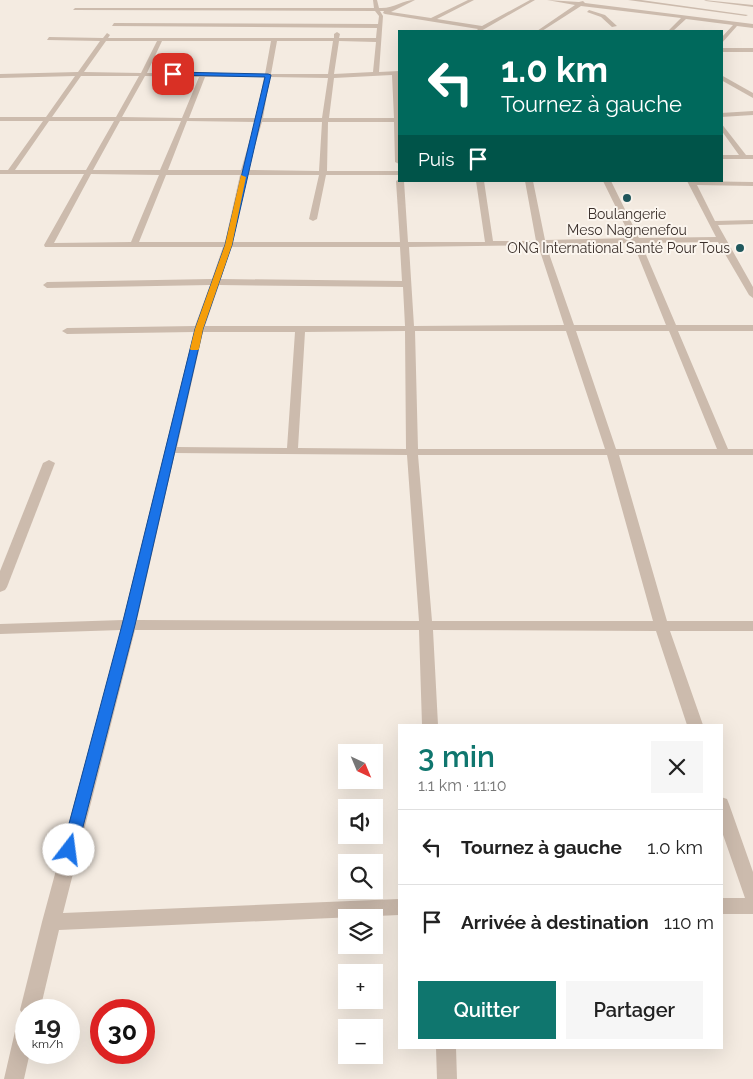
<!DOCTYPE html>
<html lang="fr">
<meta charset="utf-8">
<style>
body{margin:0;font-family:Raleway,sans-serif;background:#f6f6f6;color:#222;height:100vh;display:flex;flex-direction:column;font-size:19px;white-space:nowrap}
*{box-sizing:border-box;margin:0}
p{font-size:16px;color:#767676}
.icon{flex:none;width:28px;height:28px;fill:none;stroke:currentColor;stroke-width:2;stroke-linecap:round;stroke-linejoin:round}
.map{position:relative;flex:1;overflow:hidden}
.panel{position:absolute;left:398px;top:724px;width:325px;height:325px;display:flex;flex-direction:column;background:#fff;border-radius:0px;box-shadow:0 5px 20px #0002}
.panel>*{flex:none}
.hud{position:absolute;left:398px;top:30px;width:325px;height:152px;border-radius:0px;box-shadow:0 5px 20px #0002;background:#00695c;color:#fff;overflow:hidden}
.needle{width:32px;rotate:136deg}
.controls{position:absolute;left:338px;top:744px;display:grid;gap:10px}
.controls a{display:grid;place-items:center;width:45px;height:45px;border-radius:0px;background:#fff;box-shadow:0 5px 20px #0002;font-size:25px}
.speed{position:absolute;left:15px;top:999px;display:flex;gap:10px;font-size:25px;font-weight:700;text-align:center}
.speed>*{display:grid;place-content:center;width:65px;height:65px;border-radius:50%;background:#fff;box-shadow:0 5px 20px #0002;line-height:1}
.speed small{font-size:12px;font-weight:400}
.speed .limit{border:8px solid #d22;background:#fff;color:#111}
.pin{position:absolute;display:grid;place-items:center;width:42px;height:42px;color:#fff;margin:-21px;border-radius:10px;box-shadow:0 2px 8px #0006}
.me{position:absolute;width:55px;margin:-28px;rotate:15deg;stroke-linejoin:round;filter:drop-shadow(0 0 4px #0008)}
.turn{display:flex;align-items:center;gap:18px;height:105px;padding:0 20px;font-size:22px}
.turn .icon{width:65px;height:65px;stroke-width:2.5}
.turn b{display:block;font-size:35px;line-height:42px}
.then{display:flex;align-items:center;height:48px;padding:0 20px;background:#0003;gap:10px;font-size:19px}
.round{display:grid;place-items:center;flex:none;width:52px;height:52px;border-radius:0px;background:#f6f6f6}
.head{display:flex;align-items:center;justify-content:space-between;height:85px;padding:0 20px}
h1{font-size:30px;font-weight:600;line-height:38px;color:#0f766e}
.button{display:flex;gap:10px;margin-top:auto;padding:10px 20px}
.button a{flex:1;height:58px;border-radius:0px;background:#0f766e;color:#fff;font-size:20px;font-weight:600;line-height:58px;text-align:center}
.button a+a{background:#f6f6f6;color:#222}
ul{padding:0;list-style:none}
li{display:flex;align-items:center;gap:15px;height:75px;padding:0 20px;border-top:1px solid #e0e0e0}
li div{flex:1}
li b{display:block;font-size:19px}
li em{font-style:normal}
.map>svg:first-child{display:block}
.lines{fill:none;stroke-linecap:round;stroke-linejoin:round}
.minor{fill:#ccbbad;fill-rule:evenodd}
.route{fill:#1a73e8;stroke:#114b97}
.slow{fill:#f59e0b}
.poi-dot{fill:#20585d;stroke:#fbf5ee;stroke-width:2}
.labels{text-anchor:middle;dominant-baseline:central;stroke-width:4;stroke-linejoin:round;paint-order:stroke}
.far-poi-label{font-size:14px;fill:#3b302b;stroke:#fbf5ee}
</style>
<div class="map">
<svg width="753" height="1079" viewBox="0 0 753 1079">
<rect width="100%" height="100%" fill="#f4ebe1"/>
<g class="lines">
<g class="minor">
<path d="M373,0H377L379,8C394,9 402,0 415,0L391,12L431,18L468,0H474L437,19L482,26L530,0H535L481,31H476L478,29L385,14L383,13L384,11H380L383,16L379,72L399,71V164L395,162L394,122H328L327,171H399V175H326L317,219L313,221L309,219L319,175H247L233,242H400L396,181L399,179V181H404L408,242H485L476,181H484L493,241H536L525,181H533L545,240L631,238L603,181H611L639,238L716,237L687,181L753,182V186L697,185L715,221L753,220V224L718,225L753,287V298L749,295L718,242L641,243L676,325H753V331H678L728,449H753V455H619L667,621H753V631H670L703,725H687L656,631L433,630L438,725H422L419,630H135L63,913L399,899V915L59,930L40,1010H26V1052H30L24,1079H4L16,1027L19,1020L25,1018L20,1010L42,922L121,630L0,634V624L123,620L194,332L67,334L62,331L67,328L195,326L210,285L47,288L43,285L47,282L212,279L223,247H45L44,245L84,174H0V170H8L43,121H0V117H46L75,76L0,78V74L78,72L100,41L47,40L49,37L103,38L107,33L110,35L108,38H334V34L337,32L340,34L339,38H376L377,28L112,26L114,23L378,24L379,16L375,11L73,10L75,8H374ZM106,41H157L141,73L84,72ZM162,41H271L265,74L147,73ZM277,41H333L328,74H271ZM339,41L376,42L373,72L334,74ZM392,75L394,118H329L334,78ZM81,76H139L116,117H52ZM145,76L199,77L182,118L122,117ZM205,77H264L256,118H189ZM270,77L328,78L322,118H263ZM49,121H114L86,170H15ZM120,121H181L160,170H93ZM187,121L255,122L241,170H168ZM262,122H322L319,171L248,170ZM91,174L159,175L131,242L54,243ZM166,175H240L225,242H139ZM633,243L666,325H574L546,245ZM538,245L564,325L414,326L409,247ZM231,247H400L402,281L221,279ZM219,285L403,287L405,326H205ZM405,331L406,449L298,448L305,332ZM415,331H566L605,449H418ZM576,331H669L717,449H616ZM203,332H295L287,448L177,447ZM175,453L407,455L419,621L137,620ZM418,455H607L653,621H432Z"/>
<path d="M547,0L579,2L583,1L585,3L753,24V28L737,26L721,44V38L733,25L686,19L673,31H668L681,18L581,6L542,31H537L575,5Z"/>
<path d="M628,0H641L748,15L746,16Z"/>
<path d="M704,0L753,5V7L706,1Z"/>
<path d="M589,10L605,15L617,26L612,27L601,17L587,12Z"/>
<rect x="721" y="48" width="32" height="4"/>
<path d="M721,75L753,93V98L721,80Z"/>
<path d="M753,111V115L721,117V113Z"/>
<path d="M721,123L746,155H753V159H721V155H739L721,130Z"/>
<path d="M49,460L55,463L7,587L5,590L0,592V571L43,463Z"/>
<path d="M721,797L727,799L729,804L753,872V914H721V898H745L721,829Z"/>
<path d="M436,1048H456L457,1079H437Z"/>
</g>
</g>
<path class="route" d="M173,72L268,74L271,75L232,245L203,329L135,625L77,850L75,855L69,857L64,855L62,850L122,625L195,329L225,245L265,77L171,75Z"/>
<path class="slow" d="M241,175L246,177L232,245L203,329L199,349L198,350H191L190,349L195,329L225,245Z"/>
<g class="poi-dot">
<circle cx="627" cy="198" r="5"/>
<circle cx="740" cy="248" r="5"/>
</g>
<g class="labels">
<g class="far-poi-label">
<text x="627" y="214">Boulangerie<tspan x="627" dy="16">Meso Nagnenefou</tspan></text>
<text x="730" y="248" text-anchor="end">ONG International Santé Pour Tous</text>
</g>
</g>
</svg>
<div class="controls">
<a><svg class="needle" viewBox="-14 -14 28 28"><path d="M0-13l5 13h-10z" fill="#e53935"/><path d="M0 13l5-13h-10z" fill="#767676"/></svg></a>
<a><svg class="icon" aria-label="sound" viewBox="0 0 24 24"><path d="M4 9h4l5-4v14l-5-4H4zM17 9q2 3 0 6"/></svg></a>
<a><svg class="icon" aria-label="search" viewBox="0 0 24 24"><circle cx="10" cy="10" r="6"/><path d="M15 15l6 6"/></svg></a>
<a><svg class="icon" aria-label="layers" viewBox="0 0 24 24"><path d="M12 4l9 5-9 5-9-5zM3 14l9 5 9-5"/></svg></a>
<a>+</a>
<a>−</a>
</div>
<div class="speed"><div>19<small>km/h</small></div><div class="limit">30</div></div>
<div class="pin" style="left:173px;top:74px;background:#d93025"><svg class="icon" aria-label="arrive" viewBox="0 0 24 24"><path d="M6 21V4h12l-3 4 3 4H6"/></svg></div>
<svg class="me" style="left:69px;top:850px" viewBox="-20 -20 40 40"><circle r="19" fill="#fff"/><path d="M0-13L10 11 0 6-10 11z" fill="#1a73e8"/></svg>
<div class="hud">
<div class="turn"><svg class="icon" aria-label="left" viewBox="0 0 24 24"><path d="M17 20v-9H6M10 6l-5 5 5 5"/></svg><div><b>1.0 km</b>Tournez à gauche</div></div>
<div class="then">Puis<svg class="icon" aria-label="arrive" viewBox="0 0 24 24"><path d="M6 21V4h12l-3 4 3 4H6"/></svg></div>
</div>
<section class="panel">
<div class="head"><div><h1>3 min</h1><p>1.1 km · 11:10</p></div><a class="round"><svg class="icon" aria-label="close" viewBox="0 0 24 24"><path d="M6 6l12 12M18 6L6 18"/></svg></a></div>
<ul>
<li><svg class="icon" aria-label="left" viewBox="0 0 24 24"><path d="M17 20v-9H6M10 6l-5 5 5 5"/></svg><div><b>Tournez à gauche</b></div><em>1.0 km</em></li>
<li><svg class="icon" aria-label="arrive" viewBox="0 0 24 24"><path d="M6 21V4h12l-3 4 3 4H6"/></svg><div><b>Arrivée à destination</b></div><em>110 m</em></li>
</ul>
<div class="button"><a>Quitter</a><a>Partager</a></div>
</section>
</div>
